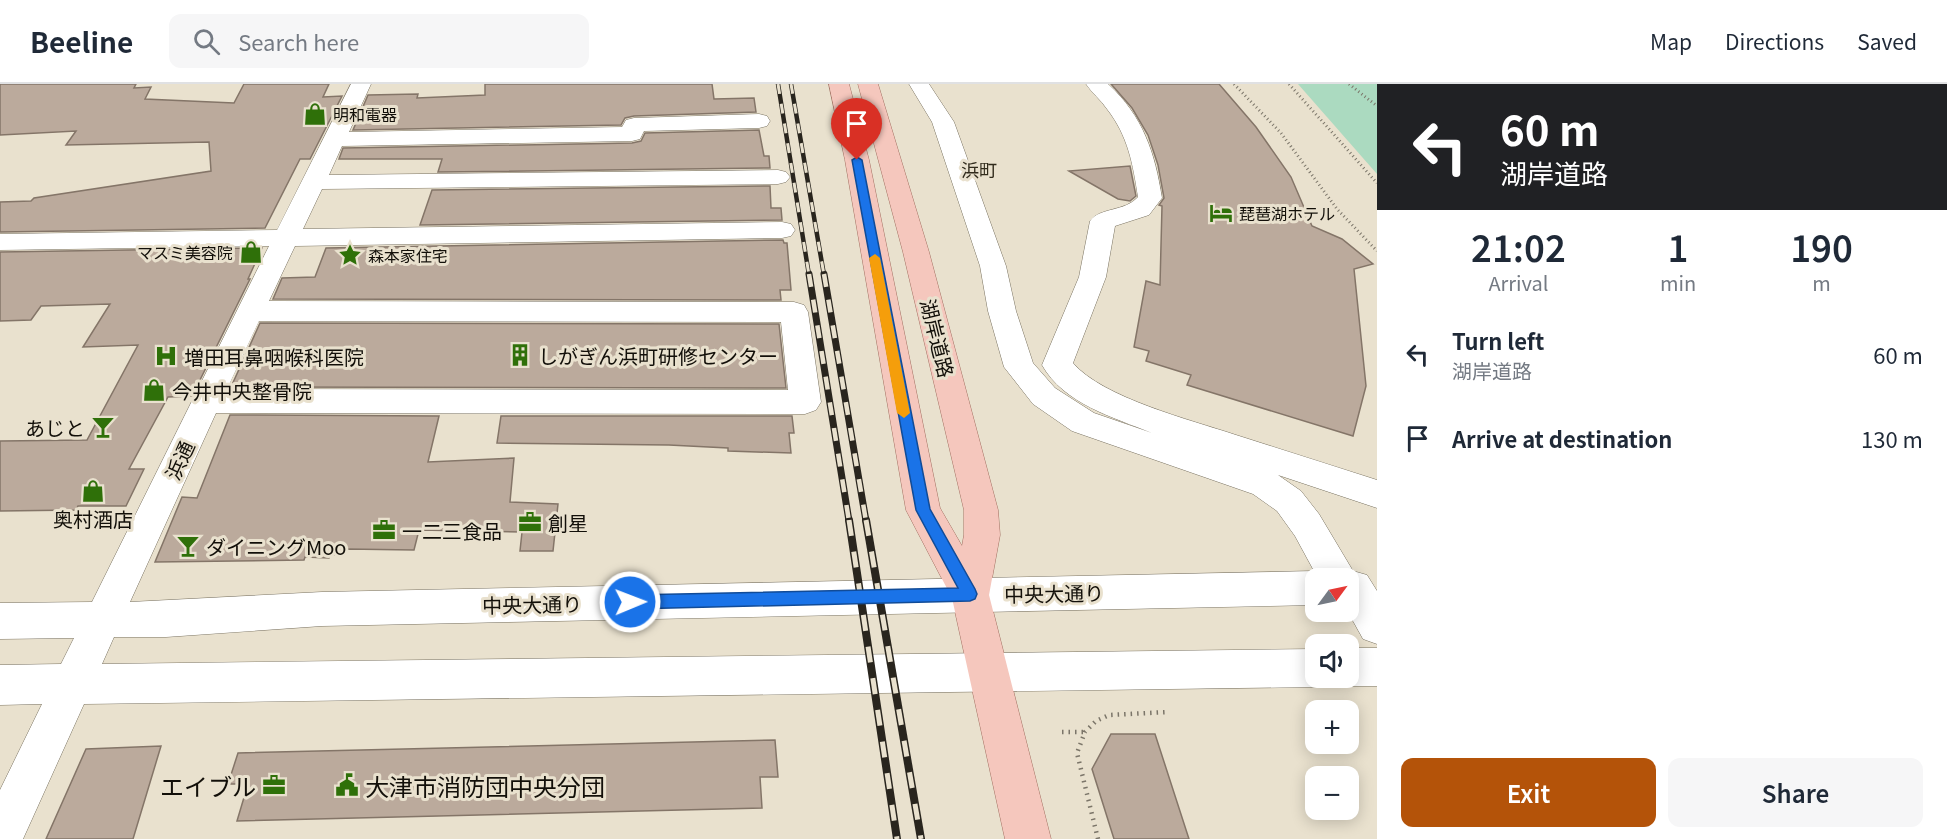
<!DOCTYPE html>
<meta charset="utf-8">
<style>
body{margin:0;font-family:Georgia,"Noto Sans JP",serif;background:#f6f6f7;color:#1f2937;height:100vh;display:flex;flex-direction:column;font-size:22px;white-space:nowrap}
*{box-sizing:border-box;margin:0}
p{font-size:20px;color:#747a83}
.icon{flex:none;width:33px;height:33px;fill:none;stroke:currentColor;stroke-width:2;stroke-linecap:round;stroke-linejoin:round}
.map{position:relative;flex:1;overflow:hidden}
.details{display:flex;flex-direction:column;background:#fff;width:570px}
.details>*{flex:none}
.guide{background:#202124;color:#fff;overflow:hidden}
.needle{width:39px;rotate:57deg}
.tools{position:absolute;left:1305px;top:484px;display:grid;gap:12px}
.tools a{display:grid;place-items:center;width:54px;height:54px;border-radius:12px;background:#fff;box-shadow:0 3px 15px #0003;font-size:30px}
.pin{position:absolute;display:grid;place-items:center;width:51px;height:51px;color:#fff;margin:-62px -26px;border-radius:50% 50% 50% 0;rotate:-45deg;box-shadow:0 0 6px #0007}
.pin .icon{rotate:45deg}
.me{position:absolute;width:66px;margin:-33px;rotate:89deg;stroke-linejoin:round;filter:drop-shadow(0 0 4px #0008)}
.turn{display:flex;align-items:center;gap:21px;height:126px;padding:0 24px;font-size:27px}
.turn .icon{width:78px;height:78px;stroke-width:2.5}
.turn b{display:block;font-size:42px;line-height:51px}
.eta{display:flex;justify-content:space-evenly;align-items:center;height:102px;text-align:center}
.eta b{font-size:36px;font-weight:600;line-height:42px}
.action{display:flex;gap:12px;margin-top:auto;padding:12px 24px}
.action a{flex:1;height:69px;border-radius:12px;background:#b45309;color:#fff;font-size:24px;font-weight:600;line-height:69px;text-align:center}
.action a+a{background:#f6f6f7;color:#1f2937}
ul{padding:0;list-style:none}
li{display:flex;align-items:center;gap:18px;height:84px;padding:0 24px}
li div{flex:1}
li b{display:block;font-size:22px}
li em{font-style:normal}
header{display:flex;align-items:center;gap:36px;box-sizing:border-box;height:84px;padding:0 30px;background:#fff;border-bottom:2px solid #e0e1e3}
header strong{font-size:28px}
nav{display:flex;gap:33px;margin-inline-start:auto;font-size:21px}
.search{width:420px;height:54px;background:#f6f6f7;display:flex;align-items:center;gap:15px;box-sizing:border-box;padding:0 21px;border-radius:12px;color:#747a83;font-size:22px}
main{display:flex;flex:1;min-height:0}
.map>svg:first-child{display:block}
.green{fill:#abdac0}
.building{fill:#bbaa9c;stroke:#847568;stroke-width:1.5}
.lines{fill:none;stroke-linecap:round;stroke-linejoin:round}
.minor-casing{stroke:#797261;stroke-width:1}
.major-casing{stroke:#a26f61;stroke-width:1}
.path-far1{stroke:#7b7569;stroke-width:3;stroke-dasharray:1 3;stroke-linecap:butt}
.path{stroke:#7b7569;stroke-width:4.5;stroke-dasharray:1.5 5;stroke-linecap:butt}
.minor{fill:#fff;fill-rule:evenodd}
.major{fill:#f5c7bd;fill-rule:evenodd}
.rail-far2-casing{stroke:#29251e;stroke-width:4.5}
.rail-far1-casing{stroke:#29251e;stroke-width:7}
.rail-casing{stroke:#29251e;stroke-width:8}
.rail-far2{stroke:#e9e1ce;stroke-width:3;stroke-dasharray:10;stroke-linecap:butt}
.rail-far1{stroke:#e9e1ce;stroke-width:4.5;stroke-dasharray:13;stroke-linecap:butt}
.rail{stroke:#e9e1ce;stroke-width:5;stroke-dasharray:16;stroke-linecap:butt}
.route{fill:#1a73e8;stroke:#114b97;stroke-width:1.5}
.slow{fill:#f59e0b}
.labels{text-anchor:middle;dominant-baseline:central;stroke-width:6;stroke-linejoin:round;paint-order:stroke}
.far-poi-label{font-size:16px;fill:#120f09;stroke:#e9e1ce;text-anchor:start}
.far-quarter-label{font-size:18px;fill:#312b1c;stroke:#e9e1ce}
.street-label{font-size:20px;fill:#120f09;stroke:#e9e1ce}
.poi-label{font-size:20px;fill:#120f09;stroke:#e9e1ce;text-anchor:start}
.near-poi-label{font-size:24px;fill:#120f09;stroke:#e9e1ce;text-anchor:end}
</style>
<header>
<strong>Beeline</strong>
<div class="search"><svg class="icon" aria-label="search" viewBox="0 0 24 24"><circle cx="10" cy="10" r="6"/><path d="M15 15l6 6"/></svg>Search here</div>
<nav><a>Map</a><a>Directions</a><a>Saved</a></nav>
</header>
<main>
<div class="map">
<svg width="1377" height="755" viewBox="0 0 1377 755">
<rect width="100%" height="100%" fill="#e9e1ce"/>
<path class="green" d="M1298,0H1377V90Z"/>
<g class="building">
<path d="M0,0H136L134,4L151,3L145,15L234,19L244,0H329L323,13L342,12L310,75H300L265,144L0,148V118L31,117L34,114L211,87L209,58L66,61L76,47L0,51Z"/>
<path d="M485,0H712L714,15L754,14L756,28L634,32L625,34L621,41L353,46L368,11L418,10L417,14L485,11Z"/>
<path d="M1111,0H1219L1256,43L1291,93L1312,142L1342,155L1373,180L1354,185L1366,302L1353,352L1187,301L1191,291L1146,277L1149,267L1134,263L1146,197L1160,201L1162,122L1159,121L1164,114L1158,81L1148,51L1132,24Z"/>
<path d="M759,46L764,72H769L770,84L438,88L442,75H339L343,64L632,59L641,57L645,49Z"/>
<path d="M1130,82L1136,112L1130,117L1118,115L1069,87Z"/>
<path d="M770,102L771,124H781L782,136L420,141L432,106Z"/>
<path d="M783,156L784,159H787L791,206H780L781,216L273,215L282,194L315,193L326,164Z"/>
<path d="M262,164L248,195H250L192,312L168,313L129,385H144L126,422H78L76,426L0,427V357L87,356L138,261L83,263L110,220L41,222L31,236L0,237V168Z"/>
<path d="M260,239L779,240L786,304L231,303Z"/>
<path d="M230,331L439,332L428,378L514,374L510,418L558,420L553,467H520L522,448L419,446L414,466L346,465L345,470L330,471L329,474L305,473L304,476L155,478L182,413L197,414Z"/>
<path d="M501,332H792L794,349H789L791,369L728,367V364L669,361L497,359Z"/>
<path d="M1111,650H1155L1189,755H1114L1092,685Z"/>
<path d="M775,656L778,693H760L762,724L237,737L248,700H228L238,669Z"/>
<path d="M161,662L133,755H46L86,665Z"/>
</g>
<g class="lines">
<g class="minor-casing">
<g id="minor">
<path d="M351,0H371L349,48L622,43L626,36L634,34L759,30L767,32L770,37L767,42L759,44L644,47L640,55L632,57L342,62L329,91L778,86L786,88L790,93L786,98L778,100L322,105L303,145L782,138L791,140L795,146L791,152L782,154L295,162L269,217L794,218L804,221L808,228L821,318L816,326L805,330L216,329L130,518L322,508L1314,487L1295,452L1277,427L1253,410L1072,347L1033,320L1004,283L988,227L980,182L932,38L909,0H929L954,38L1006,182L1016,227L1033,279L1055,304L1094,329L1152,349C1113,333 1064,320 1042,281L1079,193L1090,137C1100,123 1125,128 1138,113C1133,80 1128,52 1107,25C1101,16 1092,9 1086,0H1108C1143,32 1155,69 1162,114L1149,131L1115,142L1106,193L1073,279C1103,314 1191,336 1236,351C1283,366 1330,381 1377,396V424L1278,391L1301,407L1319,430L1353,487L1367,491L1377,507V560L1363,555L1348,528V495H1316V521L322,542L166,553H114L102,580L1316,565V594H1332L1330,598L1316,603L84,620L23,755H0V706L42,620L0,621V581L61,580L74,554L0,555V519L92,518L269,162L0,166V150L277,146ZM259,237L781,238L788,306L227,305Z"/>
<path d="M1348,564H1377V602H1348L1334,597L1333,594H1348Z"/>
</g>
</g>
<g class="major-casing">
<path id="major" d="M829,0H849L869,76L940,424L962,462L964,451V426L903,168L858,0H878L929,168L998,426L1000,451L989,511L1051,755H1005L952,514L906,426L845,76Z"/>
</g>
<g class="path-far1">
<path d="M1234,0L1281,49L1337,125L1377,167"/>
<path d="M1289,0L1377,99"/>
<path d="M1349,0L1377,22"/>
</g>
<g class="path">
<path d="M1062,648H1085"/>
<path d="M1098,755L1077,669L1085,648L1096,637L1109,631L1169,628"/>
</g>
<use href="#minor" class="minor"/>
<use href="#major" class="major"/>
<g class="rail-far2-casing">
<g id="rail-far2">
<path d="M778,0L809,191"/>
<path d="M791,0L824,191"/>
</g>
</g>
<g class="rail-far1-casing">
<g id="rail-far1">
<path d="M809,190L849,437"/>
<path d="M824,190L866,437"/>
</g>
</g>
<g class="rail-casing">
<g id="rail">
<path d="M849,436L897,755"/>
<path d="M866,436L921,755"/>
</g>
</g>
<use href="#rail-far2" class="rail-far2"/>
<use href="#rail-far1" class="rail-far1"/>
<use href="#rail" class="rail"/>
</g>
<path class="route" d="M857,73L862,76L930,425L975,505L977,510L975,515L970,517L630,525L625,523L623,518L625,513L630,511L958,504L916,426L852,76Z"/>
<path class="slow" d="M875,170L880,174L910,329L904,334L897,329L869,174Z"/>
<defs>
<g id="shop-bare" transform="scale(1.8)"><path d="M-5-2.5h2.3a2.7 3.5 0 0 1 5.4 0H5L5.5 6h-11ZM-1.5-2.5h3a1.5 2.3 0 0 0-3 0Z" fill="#2f7009" stroke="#e9e1ce" stroke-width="2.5" paint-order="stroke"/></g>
<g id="hotel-bare" transform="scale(1.8)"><path d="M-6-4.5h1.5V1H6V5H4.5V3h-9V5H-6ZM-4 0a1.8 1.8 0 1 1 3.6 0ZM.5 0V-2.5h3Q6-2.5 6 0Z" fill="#2f7009" stroke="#e9e1ce" stroke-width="2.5" paint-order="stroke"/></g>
<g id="sight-bare" transform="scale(1.8)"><path d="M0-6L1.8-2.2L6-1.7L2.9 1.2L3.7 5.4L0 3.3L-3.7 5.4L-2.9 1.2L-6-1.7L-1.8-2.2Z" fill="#2f7009" stroke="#e9e1ce" stroke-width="2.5" paint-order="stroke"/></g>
<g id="building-bare" transform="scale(1.8)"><path d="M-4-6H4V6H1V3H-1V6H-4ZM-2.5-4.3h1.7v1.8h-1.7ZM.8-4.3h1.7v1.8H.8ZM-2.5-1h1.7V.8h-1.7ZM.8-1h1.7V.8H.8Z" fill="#2f7009" stroke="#e9e1ce" stroke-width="2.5" paint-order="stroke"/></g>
<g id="hospital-bare" transform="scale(1.8)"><path d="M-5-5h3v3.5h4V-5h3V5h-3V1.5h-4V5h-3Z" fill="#2f7009" stroke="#e9e1ce" stroke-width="2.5" paint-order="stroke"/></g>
<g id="bar-bare" transform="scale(1.8)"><path d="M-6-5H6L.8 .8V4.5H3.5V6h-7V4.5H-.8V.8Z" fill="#2f7009" stroke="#e9e1ce" stroke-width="2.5" paint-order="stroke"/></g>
<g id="office-bare" transform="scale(1.8)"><path d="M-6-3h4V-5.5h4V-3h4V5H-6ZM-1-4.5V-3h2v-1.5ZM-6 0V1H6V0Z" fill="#2f7009" stroke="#e9e1ce" stroke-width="2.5" paint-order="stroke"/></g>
<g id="civic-bare" transform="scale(1.8)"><path d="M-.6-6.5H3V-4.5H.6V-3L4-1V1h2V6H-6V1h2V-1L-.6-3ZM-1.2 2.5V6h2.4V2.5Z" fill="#2f7009" stroke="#e9e1ce" stroke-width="2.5" paint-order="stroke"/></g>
</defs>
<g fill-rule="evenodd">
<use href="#shop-bare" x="315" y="30"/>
<use href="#hotel-bare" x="1221" y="129"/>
<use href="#shop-bare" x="251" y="168"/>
<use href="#sight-bare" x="350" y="171"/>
<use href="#building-bare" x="520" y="271"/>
<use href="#hospital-bare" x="166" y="272"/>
<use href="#shop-bare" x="154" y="306"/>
<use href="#bar-bare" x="103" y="343"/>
<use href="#shop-bare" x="93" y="407"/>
<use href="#office-bare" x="530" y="438"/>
<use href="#office-bare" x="384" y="446"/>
<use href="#bar-bare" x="188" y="462"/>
<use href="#office-bare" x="274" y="701"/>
<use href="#civic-bare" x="347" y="701"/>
</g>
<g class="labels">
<g class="far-poi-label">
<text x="333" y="30">明和電器</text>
<text x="1239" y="129">琵琶湖ホテル</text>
<text x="233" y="168" text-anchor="end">マスミ美容院</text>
<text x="368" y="171">森本家住宅</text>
</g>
<g class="far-quarter-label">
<text x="979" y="85">浜町</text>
</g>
<g class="street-label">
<text transform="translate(938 254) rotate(76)">湖岸道路</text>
<text transform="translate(179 376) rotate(-65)">浜通</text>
<text transform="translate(1054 509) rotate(-1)">中央大通り</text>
<text transform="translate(532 520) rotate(-1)">中央大通り</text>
</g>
<g class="poi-label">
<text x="538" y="271">しがぎん浜町研修センター</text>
<text x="184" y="272">増田耳鼻咽喉科医院</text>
<text x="172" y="306">今井中央整骨院</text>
<text x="85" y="343" text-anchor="end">あじと</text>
<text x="93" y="434" text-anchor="middle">奥村酒店</text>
<text x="548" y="438">創星</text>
<text x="402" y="446">一二三食品</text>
<text x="206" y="462">ダイニングMoo</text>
</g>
<g class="near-poi-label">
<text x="256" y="701">エイブル</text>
<text x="365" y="701" text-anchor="start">大津市消防団中央分団</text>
</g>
</g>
</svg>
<div class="tools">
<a><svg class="needle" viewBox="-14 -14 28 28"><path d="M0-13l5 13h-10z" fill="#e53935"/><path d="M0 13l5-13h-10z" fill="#747a83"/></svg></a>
<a><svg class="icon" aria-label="sound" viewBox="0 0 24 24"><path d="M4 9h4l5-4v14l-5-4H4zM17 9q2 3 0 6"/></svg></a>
<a>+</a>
<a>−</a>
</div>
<div class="pin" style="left:857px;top:76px;background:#d93025"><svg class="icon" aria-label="arrive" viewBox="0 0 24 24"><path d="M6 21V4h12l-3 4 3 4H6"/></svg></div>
<svg class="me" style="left:630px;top:518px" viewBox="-20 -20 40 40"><circle r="17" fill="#1a73e8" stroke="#fff" stroke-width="3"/><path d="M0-11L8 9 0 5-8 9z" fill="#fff"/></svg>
</div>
<section class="details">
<div class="guide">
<div class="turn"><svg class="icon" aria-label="left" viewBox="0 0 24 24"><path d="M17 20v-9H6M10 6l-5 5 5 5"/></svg><div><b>60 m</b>湖岸道路</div></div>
</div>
<div class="eta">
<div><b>21:02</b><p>Arrival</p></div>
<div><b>1</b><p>min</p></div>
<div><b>190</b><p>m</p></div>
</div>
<ul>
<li><svg class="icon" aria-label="left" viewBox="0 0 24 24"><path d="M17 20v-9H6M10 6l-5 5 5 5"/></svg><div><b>Turn left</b><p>湖岸道路</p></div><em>60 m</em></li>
<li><svg class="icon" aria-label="arrive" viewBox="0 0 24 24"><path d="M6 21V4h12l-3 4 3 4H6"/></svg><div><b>Arrive at destination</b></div><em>130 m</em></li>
</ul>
<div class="action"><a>Exit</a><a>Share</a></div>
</section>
</main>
